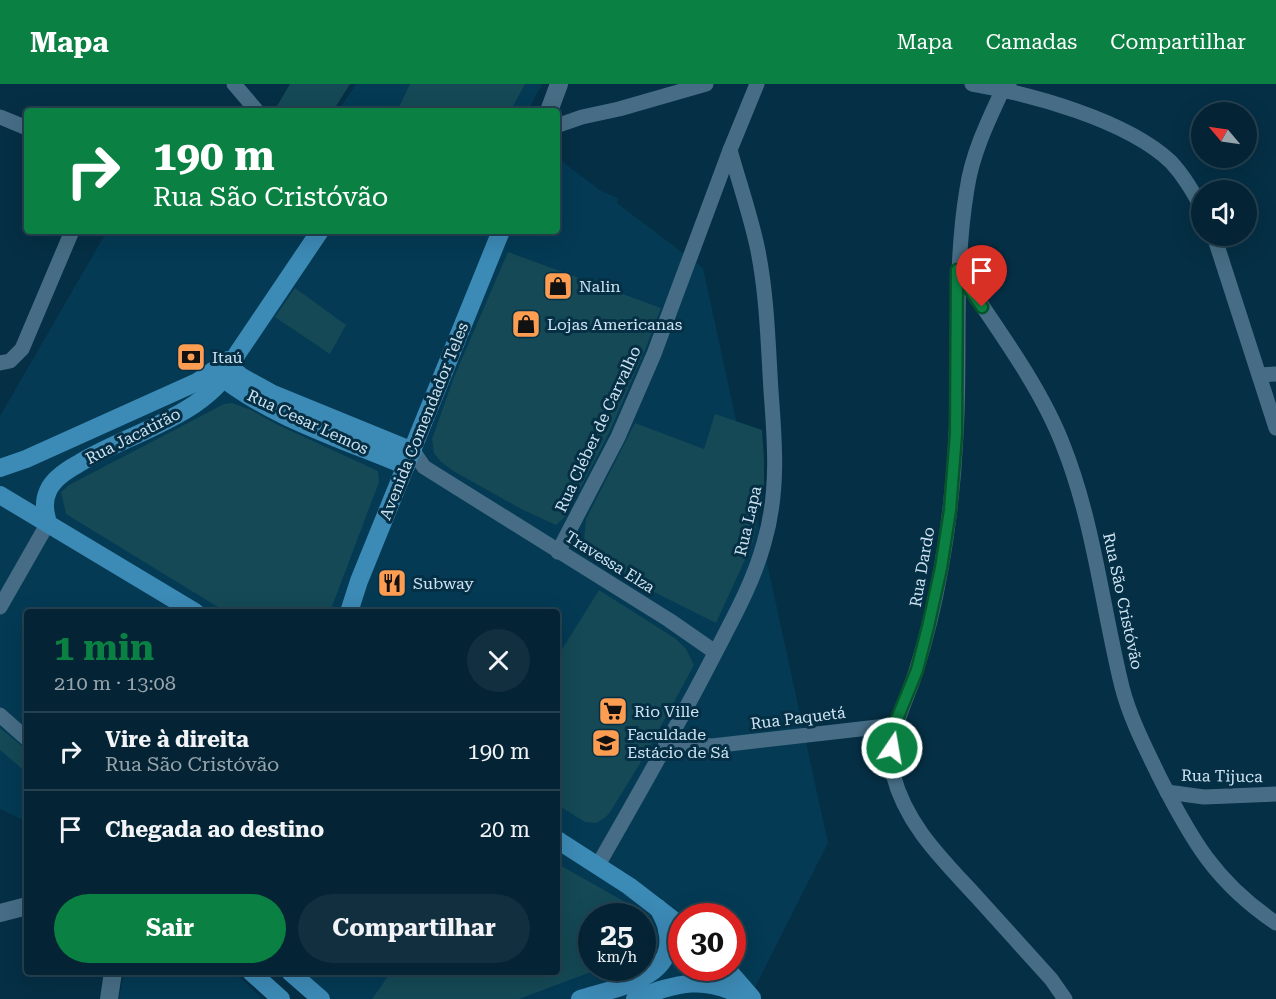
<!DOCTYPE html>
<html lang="pt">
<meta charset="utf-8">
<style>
body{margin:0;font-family:"Roboto Serif",serif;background:#122f40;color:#f1f3f6;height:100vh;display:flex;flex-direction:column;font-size:22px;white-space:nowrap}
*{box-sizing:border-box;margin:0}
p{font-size:20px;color:#97a4ac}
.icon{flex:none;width:33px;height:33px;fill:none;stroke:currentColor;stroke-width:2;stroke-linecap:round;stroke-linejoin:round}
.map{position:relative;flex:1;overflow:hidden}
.sheet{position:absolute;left:24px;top:525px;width:536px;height:366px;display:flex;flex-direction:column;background:#042334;border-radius:6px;box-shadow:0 6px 24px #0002,0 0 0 2px #25404f}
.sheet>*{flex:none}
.guide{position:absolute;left:24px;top:24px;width:536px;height:126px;border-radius:6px;box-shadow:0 6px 24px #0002,0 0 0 2px #25404f;background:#0b8043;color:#fff;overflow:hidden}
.needle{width:39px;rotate:299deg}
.fabs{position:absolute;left:1191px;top:18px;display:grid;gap:12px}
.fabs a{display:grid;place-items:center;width:66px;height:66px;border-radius:50%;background:#042334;box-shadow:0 6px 24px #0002,0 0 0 2px #25404f;font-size:30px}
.speed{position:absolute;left:578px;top:819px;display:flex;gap:12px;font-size:30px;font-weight:700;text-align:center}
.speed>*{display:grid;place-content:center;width:78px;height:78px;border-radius:50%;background:#042334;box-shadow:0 6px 24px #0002,0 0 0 2px #25404f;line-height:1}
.speed small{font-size:15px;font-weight:400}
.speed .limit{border:9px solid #d22;background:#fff;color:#111}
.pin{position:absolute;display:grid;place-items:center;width:51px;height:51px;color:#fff;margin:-62px -26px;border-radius:50% 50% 50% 0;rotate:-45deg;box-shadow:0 0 6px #0007}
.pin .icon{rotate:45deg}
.me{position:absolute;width:66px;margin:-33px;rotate:12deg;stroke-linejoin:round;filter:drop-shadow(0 0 4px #0008)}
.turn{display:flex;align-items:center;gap:21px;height:126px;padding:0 30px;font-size:27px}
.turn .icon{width:78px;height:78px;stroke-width:2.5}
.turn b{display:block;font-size:42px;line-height:51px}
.round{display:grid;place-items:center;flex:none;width:63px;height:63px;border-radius:32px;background:#122f40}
.head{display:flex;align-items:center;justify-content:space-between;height:102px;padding:0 30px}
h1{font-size:36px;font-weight:700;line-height:45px;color:#0b8043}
.cta{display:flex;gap:12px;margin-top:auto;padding:12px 30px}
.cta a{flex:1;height:69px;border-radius:36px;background:#0b8043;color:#fff;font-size:24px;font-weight:700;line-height:69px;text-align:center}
.cta a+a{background:#122f40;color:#f1f3f6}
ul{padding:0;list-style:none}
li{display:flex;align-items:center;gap:18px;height:78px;padding:0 30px;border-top:2px solid #25404f}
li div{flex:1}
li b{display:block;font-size:22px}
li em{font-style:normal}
header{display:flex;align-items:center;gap:36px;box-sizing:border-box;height:84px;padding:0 30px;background:#0b8043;color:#fff}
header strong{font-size:28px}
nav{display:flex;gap:33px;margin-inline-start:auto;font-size:21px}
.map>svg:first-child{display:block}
.built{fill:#043a54;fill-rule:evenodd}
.building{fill:#144955}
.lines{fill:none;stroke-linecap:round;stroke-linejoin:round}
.minor{stroke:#466d85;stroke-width:15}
.tertiary{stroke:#466d85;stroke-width:18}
.secondary{stroke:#466d85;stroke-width:18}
.primary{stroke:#3c8ab6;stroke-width:18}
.route-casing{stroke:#07532c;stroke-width:15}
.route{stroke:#0b8043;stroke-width:10}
.labels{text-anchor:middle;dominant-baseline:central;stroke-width:6;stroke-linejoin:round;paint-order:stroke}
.poi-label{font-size:16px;fill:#cee3f1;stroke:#052f45;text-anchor:start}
.street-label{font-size:16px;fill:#cee3f1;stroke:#052f45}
</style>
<header>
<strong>Mapa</strong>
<nav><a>Mapa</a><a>Camadas</a><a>Compartilhar</a></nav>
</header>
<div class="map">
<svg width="1276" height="915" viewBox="0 0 1276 915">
<rect width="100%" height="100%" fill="#052f45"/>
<g class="built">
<path d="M356,0H542L528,27H338Z"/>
<path d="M559,75L601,107L618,114L617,119L703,184L828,759L749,915H324L293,888H556V528H27V738L0,725V332L107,147H556V76ZM591,832H642V884H591ZM681,832H732V884H681Z"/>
<path d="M124,888H234L263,915H119Z"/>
</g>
<g class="building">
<path d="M290,0H350L333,27H274Z"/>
<path d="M410,0H525L512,24L507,27H397Z"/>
<path d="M508,168L661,224L645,266L609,349L566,432L556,441L523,426L455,388L441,378L434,369L432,355L454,293Z"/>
<path d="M295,204L346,241L330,270L275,233Z"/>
<path d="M232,319L251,326L278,341L378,387L379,398L330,528H226L66,430L61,408L69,401L224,320Z"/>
<path d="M715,330L762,346L764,374V402L753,458L716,539L600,481L587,470L584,457L586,435L635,339L704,365Z"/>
<path d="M599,506L676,555L686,565L694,581L644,673L610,728L605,734L596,739L585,738L556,720V575Z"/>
<path d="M0,644L27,666V689L0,666Z"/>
<path d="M556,779L650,832H591V888L519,915H372L391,888H556Z"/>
</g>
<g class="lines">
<g class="minor">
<path d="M234,0L257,27"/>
<path d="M972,0C1031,10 1127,36 1171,78C1184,92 1193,108 1202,124"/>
<path d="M1009,0L1003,5C988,37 972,70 967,105C953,188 961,268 956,351C954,395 949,441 941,485C935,518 927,552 917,584C907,619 884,652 893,690C906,741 942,775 976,812C1001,840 1026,867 1051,895L1065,915"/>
<path d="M0,33L27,44"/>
<path d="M556,42L582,33L619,25L706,0"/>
<path d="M1214,152L1276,344"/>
<path d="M958,186C993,239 1040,301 1063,361C1094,439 1102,522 1122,603C1130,634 1145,663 1159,692C1191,755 1215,798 1276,839"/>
<path d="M0,279L10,277L22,265L72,147"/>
<path d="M1259,291L1276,290"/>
<path d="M413,367L424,383L669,536L715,568"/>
<path d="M558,468L618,353L654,270L730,66L757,0"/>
<path d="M0,523L48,439"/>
<path d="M0,631L27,655"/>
<path d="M669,658L712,662L895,641"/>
<path d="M1167,708L1204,713L1276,710"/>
<path d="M598,781C637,713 676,645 712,575C731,538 753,500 764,459C779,409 775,358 771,307C768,259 767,209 757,162C750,130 739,98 730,66"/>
</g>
<path class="tertiary" d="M0,829L27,822"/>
<g class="secondary">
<path d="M549,27L559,0"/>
<path d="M109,915L113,888"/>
</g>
<g class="primary">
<path d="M227,281L242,293L271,309L413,367"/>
<path d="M215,288C269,333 342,355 406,382"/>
<path d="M0,384L26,375L197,298L228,276"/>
<path d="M0,411L195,528"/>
<path d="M48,439C45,428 43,418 48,407C53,395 67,386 78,380C127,349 216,330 237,270L320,147"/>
<path d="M349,528L359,497L501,147"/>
<path d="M556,755L629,802L681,842"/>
<path d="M726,884L752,914"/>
<path d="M251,888L281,915"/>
<path d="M290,888L321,915"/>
<path d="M580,915C614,904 679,895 667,846C666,838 662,831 658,824"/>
<path d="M635,915C677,899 706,890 747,915"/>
</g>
</g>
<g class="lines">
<g class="route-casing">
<path id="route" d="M892,664L895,640L917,586L928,543L941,484L950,426L956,350L957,186L982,223"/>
</g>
<use href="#route" class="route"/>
</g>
<defs>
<g id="shop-square" transform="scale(1.5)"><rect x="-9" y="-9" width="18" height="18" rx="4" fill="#fc9d52" stroke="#052f45"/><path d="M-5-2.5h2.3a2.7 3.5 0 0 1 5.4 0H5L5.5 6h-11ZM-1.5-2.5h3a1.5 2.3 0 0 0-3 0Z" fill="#111"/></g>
<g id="bank-square" transform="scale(1.5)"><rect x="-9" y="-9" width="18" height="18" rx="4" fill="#fc9d52" stroke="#052f45"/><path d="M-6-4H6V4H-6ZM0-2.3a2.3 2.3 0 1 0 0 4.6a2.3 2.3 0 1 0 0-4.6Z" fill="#111"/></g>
<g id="restaurant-square" transform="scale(1.5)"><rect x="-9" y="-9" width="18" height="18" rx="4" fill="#fc9d52" stroke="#052f45"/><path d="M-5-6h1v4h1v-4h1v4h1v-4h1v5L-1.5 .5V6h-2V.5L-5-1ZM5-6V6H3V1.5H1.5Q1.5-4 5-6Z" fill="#111"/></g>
<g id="supermarket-square" transform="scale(1.5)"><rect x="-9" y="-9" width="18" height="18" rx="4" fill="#fc9d52" stroke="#052f45"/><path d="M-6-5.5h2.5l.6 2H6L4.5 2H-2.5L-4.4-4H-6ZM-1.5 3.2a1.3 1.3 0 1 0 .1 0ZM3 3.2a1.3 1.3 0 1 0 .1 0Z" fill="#111"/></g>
<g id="university-square" transform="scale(1.5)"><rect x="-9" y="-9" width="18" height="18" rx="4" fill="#fc9d52" stroke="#052f45"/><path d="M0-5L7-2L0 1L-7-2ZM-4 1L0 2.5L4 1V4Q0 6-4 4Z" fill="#111"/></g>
</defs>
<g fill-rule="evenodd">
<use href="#shop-square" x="558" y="202"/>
<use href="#shop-square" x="526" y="240"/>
<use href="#bank-square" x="191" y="273"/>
<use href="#restaurant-square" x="392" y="499"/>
<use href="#supermarket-square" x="613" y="627"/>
<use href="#university-square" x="606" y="659"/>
</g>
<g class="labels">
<g class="poi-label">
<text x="579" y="202">Nalin</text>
<text x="547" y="240">Lojas Americanas</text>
<text x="212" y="273">Itaú</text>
<text x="413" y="499">Subway</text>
<text x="634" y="627">Rio Ville</text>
<text x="627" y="650">Faculdade<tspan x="627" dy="18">Estácio de Sá</tspan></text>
</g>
<g class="street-label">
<text transform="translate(424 337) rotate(-68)">Avenida Comendador Teles</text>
<text transform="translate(308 338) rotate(25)">Rua Cesar Lemos</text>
<text transform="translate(598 345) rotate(-65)">Rua Cléber de Carvalho</text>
<text transform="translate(133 352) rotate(-27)">Rua Jacatirão</text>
<text transform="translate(748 437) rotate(-77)">Rua Lapa</text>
<text transform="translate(610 478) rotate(32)">Travessa Elza</text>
<text transform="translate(922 483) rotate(-80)">Rua Dardo</text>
<text transform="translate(1123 517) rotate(78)">Rua São Cristóvão</text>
<text transform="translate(798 634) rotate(-7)">Rua Paquetá</text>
<text transform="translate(1222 692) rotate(1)">Rua Tijuca</text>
</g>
</g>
</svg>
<div class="fabs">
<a><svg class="needle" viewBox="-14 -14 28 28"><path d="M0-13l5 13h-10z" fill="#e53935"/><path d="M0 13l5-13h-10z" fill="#97a4ac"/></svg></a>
<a><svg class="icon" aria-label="sound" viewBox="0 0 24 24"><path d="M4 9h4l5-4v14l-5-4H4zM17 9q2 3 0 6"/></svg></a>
</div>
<div class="speed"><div>25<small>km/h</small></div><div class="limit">30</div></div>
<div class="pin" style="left:982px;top:223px;background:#d93025"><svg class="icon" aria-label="arrive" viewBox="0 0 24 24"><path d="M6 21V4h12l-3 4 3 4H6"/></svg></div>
<svg class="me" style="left:892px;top:664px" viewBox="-20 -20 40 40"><circle r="17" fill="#0b8043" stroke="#fff" stroke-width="3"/><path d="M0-11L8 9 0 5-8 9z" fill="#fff"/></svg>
<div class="guide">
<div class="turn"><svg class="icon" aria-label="right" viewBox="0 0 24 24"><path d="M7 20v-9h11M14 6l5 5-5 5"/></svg><div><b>190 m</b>Rua São Cristóvão</div></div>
</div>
<section class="sheet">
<div class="head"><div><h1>1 min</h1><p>210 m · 13:08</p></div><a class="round"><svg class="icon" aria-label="close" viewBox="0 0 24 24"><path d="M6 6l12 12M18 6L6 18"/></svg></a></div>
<ul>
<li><svg class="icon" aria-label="right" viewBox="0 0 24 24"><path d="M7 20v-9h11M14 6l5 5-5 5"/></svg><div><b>Vire à direita</b><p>Rua São Cristóvão</p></div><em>190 m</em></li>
<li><svg class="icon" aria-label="arrive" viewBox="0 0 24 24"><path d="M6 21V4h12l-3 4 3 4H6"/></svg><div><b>Chegada ao destino</b></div><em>20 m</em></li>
</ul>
<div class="cta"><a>Sair</a><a>Compartilhar</a></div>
</section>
</div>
